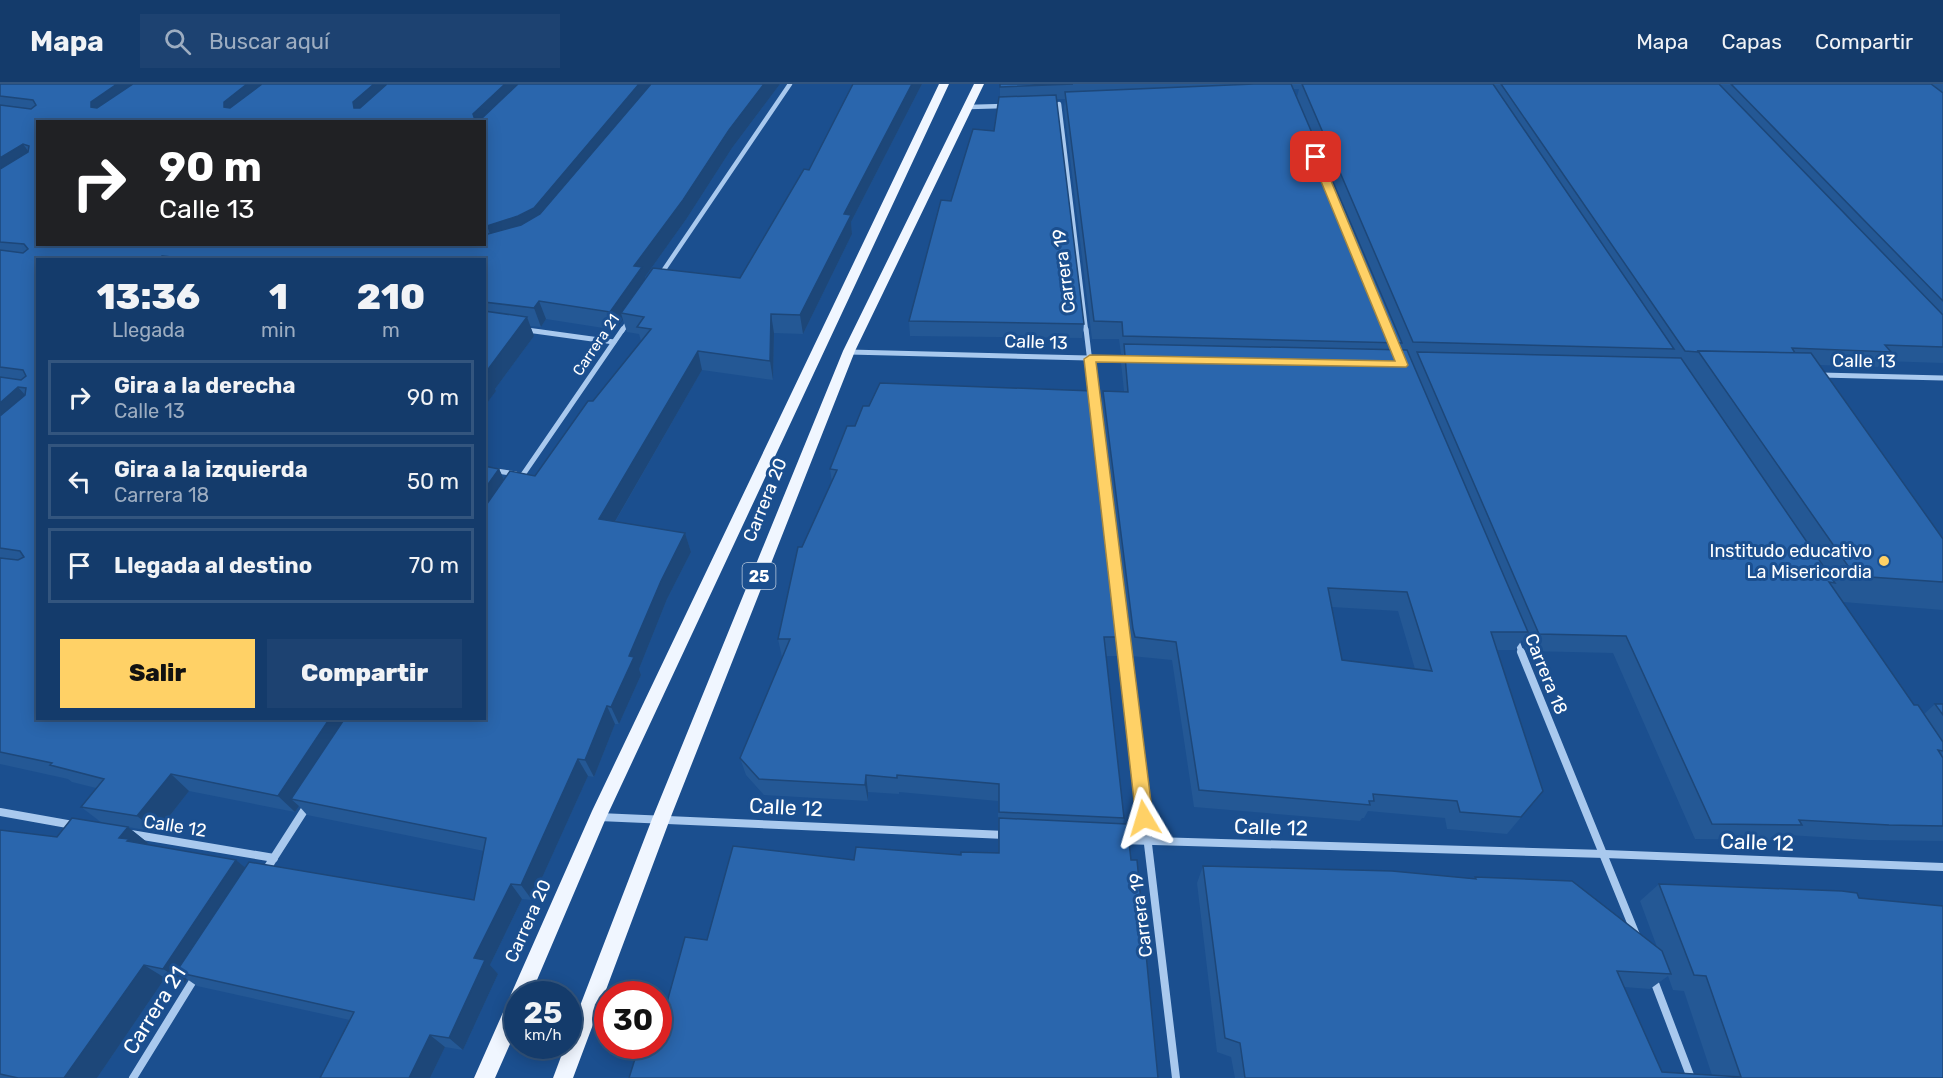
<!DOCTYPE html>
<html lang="es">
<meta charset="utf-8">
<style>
body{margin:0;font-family:Rubik,sans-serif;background:#1d4271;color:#f1f3f6;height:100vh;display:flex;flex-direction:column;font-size:22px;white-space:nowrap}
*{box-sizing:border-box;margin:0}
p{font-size:20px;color:#9dadc1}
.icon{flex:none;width:33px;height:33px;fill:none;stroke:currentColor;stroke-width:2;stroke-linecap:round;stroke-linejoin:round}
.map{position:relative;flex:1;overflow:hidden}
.side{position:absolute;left:36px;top:174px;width:450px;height:462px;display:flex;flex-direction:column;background:#143b6b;border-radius:0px;box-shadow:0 3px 15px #0003,0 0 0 2px #33557e}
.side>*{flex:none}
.hud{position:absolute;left:36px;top:36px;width:450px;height:126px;border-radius:0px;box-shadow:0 3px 15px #0003,0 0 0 2px #33557e;background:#202124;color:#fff;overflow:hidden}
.speed{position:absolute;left:504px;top:897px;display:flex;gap:12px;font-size:30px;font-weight:700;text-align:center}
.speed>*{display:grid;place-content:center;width:78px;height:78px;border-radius:50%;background:#143b6b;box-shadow:0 3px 15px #0003,0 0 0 2px #33557e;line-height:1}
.speed small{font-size:15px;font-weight:400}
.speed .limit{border:9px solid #d22;background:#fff;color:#111}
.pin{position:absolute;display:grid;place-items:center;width:51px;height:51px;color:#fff;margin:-26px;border-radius:12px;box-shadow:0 3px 9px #0006}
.me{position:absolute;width:66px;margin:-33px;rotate:353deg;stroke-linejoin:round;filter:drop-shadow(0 0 4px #0008)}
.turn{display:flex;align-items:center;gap:21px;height:126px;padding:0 24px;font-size:27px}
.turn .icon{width:78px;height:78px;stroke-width:2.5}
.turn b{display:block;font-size:42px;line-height:51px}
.eta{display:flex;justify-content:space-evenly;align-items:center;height:102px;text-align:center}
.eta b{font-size:36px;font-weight:800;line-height:42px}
.primary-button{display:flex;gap:12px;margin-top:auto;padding:12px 24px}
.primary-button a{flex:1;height:69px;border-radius:0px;background:#ffd166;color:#111;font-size:24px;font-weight:800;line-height:69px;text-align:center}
.primary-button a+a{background:#1d4271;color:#f1f3f6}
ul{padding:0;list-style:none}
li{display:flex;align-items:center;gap:18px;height:75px;margin:0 12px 9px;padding:0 12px;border:3px solid #33557e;border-radius:0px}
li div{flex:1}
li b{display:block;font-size:22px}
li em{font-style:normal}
header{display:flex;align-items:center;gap:36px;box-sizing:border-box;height:84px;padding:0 30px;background:#143b6b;border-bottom:2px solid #33557e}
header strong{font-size:28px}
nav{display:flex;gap:33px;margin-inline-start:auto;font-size:21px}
.search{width:420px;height:54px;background:#1d4271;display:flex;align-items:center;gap:15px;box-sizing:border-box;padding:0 21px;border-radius:0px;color:#9dadc1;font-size:22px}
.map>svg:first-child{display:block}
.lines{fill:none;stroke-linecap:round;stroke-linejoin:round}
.street-far2{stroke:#a9c9ee;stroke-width:4.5}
.street-far1{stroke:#a9c9ee;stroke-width:5}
.street{stroke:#a9c9ee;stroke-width:8}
.primary{fill:#f0f6ff;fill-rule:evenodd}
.wall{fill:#245895;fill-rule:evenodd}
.shaded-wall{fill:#1d4779}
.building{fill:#2a66ad;stroke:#1d4779;stroke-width:1.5;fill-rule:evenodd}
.route{fill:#ffd166;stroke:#a68842;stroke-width:1.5}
.poi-dot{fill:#ffd166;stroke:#1b4f8f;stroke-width:2}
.labels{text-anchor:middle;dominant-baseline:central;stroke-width:6;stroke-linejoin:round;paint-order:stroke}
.far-street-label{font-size:15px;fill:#fff;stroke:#1b4f8f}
.shield{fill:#1b4f8f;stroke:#bbcadd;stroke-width:1.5}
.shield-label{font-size:16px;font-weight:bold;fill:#fff}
.street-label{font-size:18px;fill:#fff;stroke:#1b4f8f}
.poi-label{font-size:18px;fill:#fff;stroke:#1b4f8f;text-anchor:end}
.near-street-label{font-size:21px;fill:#fff;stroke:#1b4f8f}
</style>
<header>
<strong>Mapa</strong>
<div class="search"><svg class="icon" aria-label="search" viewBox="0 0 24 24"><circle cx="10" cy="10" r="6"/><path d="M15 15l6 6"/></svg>Buscar aquí</div>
<nav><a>Mapa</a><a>Capas</a><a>Compartir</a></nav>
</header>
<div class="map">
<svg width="1943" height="994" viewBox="0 0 1943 994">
<rect width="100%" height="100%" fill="#1b4f8f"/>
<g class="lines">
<g class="street-far2">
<path d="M1059,20L1086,247"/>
<path d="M969,23L1004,22"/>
<path d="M661,190L790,0"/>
<path d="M527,246L531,247"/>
<path d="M622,247L630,235"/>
</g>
<g class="street-far1">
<path d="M1086,245L1112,463"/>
<path d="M527,246L614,258"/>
<path d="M849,268L1130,275"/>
<path d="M1821,291L1943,294"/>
<path d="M484,385L516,390"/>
<path d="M520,395L623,245"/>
<path d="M1122,545L1125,570"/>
<path d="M1516,555L1522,570"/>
</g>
<g class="street">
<path d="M1125,568L1176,994"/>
<path d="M1521,568L1636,851"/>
<path d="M0,728L73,741"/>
<path d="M599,733L1005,751"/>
<path d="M131,750L274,774"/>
<path d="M1120,756L1605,770L1943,783"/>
<path d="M266,786L307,722"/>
<path d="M1653,894L1691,994"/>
<path d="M133,994L196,892"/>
</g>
<g class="primary">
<path d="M939,0H949L606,734L531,910H518V942L495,994H474L592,727Z"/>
<path d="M974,0H984L855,267L670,735L573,994H553L565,962H568V953L652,735L843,267Z"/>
</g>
</g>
<g class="wall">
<path d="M0,0H780L732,64L687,134L645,193V194L653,184L740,194L804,85L809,86L853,0H922L851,138L852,150L803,250L774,249L773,296L702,286L615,438L685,449L691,468L667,515L639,585L641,591L619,640H615L594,693L588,692L532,816L522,815L490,881L498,890L463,966L445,963L430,994H320L350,936L197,902L187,895L185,899L165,894L97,994H0V746L57,753L72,734L102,739L81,723L96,704L72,698L68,695L0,680ZM38,38H484V160H38ZM38,176H484V323L496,307L495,305L534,252L530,242L541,243L546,235L616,246L623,236L627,248L639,250L641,257L593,317H588L535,392L510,387L504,395L499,385L484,382V634H38ZM189,707L295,728L299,722L307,731L484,767L474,816L249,778L245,784L236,776L147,761L148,759L128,743L157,748Z"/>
<path d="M1000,0H1943V279L1883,277L1878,283L1819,281L1943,455V526L1843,518L1914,621L1924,630L1935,620H1943V757L1868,756L1788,751L1782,756L1695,755L1613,569L1527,567L1522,556L1515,566H1497L1543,707L1507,750L1447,745L1445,734L1368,727L1364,734H1362L1360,737L1194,723L1172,576L1131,572L1129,564L1101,326L1103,307H1124L1121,279L1123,270H1121L1119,255H1092L1064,24L1065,15H1056L1084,240L1082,254L910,252L909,237L951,117L994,47L1000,13ZM1294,5H1299L1297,13ZM1332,523L1398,527L1415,585L1342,576Z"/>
<path d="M847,342L1123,553L1119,572H1106L1124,734L1123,740L658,962L707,856L854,776L998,769V717L899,708V710L868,708V717L764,711L746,691L740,674L782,573L778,555L802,463L832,398L830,385Z"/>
<path d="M1203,782L1474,795L1475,793L1657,863L1640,817L1659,800L1943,994H1235L1231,973L1217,968L1197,799ZM1668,892L1673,906L1684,907L1712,991L1662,988L1624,903L1650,905Z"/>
</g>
<g class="shaded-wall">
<path d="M117,0H153L102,38L91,23V18Z"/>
<path d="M247,0H279L233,38L224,23V18Z"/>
<path d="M374,0H400L361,38L354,24L353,18Z"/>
<path d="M505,0H529L484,44L475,38L473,30Z"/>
<path d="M639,0H658L540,142L494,160L487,142Z"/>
<path d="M764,0H780L732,64L687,134L645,193L647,202L621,229L623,236L616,246L610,228L634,182L729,46Z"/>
<path d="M912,0H922L851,138L852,150L803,250L800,231L844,130Z"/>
<path d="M23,60L36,78L0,101V74Z"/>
<path d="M539,217L546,235L541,243L534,224Z"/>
<path d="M771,230L774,249L773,296L770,277Z"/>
<path d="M527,233L534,252L495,305L496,307L484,323V292L486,288Z"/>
<path d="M698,267L702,286L606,453L599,435Z"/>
<path d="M18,303L35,322L0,354V319Z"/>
<path d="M499,385L508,404L484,439V406Z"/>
<path d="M685,449L691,468L667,515L639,585L641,591L619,640L611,623L629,572L661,497Z"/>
<path d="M607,622L615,640L594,693L585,676Z"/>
<path d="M330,634H356L291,715L299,722L295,728L278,712Z"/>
<path d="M578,675L588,692L532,816L521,801Z"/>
<path d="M171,690L189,707L157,748L137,732Z"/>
<path d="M866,691L868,708V717L865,701Z"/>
<path d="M128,743L148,759L143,766L119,754Z"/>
<path d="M236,776L254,791L176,888L187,895L185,899L163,885Z"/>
<path d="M511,800L522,815L490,881L498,890L463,966L449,954L474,874Z"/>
<path d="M144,881L165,894L97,994H64Z"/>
<path d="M430,951L445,963L430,994H409Z"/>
</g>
<g class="building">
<path d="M0,0H117L91,18V23L97,24L133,0H247L224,18V23L230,24L262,0H374L353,18L354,24H360L387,0H505L473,30L475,36L481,35L518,0H639L534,124L518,132L487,142H484V38H38V160H195L196,161L201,160H484V150H488L521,141L540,130L651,0H764L729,46L683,116L634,182L642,183L610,228L539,217L534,224L484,218V176H203L162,172L158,176H38V634H330L278,712L171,690L137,732L81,723L104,695L50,681L52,679L0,668V474L18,476L24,473L20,467L0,464V332L25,311L26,304L18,303L0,319V293L21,296L26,292L23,286L0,283V166L23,169L28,165L24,160L0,158V85L28,68L29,62L23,60L0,74V21L31,25L36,21L33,16L0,12Z"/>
<path d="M853,0H912L844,130L851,131L800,231L771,230L770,277L698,267L599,435L685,449L661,497L629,572L634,573L611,623L607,622L585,676L578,675L521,801L511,800L474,874L485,876L449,954L430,951L409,994H320L354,928L176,888L249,778L474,816L486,754L291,715L345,634H484V424L510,387L535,392L588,317H593L651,245L637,243L644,233L621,229L653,184L740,194L804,85L809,86Z"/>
<path d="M1000,0H1073L1000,3Z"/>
<path d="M1254,0H1291L1402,259L1123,252L1122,238L1094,237L1065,8Z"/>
<path d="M1302,0H1493L1674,265L1413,258Z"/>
<path d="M1501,0H1719L1943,231V263L1885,261L1891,268L1792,264L1795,269L1698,267V268L1685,267Z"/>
<path d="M1731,0H1931L1943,9V217Z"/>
<path d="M1056,11L1084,240L909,237L941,116L951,117L973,45L994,47L999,13Z"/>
<path d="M484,227L527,233L486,288H488L484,292Z"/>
<path d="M1124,260L1407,266L1528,548H1491L1543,707L1521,733L1460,728L1457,717L1373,710L1374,717H1369L1370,721L1199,706L1176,558L1135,553L1133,545L1103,307L1128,308ZM1328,504L1407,508L1432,587L1342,576Z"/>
<path d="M1698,267L1811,269L1943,455V498L1855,492Z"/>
<path d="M1417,268L1681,274L1835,499L1829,498L1914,621H1918L1943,658V667L1938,666L1943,674V742L1889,741L1799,736L1802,741L1712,740L1626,552L1539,550Z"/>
<path d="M880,299L1093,307L1123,547V553H1104L1124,734L999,728V700L897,691V694L866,691L865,701L759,695L740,674L790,555H778L798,463H802L837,386L830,385L847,342H855L863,322H869Z"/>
<path d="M484,382L499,385L484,406Z"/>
<path d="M1935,620H1943V631Z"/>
<path d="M72,734L128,743L119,754L129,755L127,757L236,776L163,885L144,881L64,994H18L0,990V746L57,753Z"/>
<path d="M999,734L1127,740L1131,776H1137L1158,994H629L639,962H658V951L685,853L707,856L733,762L854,776L856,763L961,771V768L999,769Z"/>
<path d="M1203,782L1392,787L1476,795L1475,793L1572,797L1662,867L1671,890L1617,887L1662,988L1741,993L1706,892L1694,891L1659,800L1842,807L1857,809L1859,814L1943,822V994H1245L1240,959L1225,954Z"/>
</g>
<path class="route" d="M1313,71L1321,73L1408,281L1406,283L1096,278L1153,734L1150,739L1144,742L1139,739L1136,734L1084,275L1090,271L1395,277L1311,73Z"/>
<circle class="poi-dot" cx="1884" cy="477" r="6"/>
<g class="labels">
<g class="far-street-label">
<text transform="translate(596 261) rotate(-56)">Carrera 21</text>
</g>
<rect class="shield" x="742.5" y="479" width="33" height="26" rx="4.5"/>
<g class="shield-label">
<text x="759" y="492">25</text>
</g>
<g class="street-label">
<text transform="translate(1064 187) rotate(-97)">Carrera 19</text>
<text transform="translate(1036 258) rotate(2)">Calle 13</text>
<text transform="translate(1864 277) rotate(1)">Calle 13</text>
<text transform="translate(765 416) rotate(-68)">Carrera 20</text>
<text transform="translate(1546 590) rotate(68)">Carrera 18</text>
<text transform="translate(175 742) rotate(9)">Calle 12</text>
<text transform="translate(1141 831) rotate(-97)">Carrera 19</text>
<text transform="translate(528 837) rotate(-66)">Carrera 20</text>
</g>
<g class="poi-label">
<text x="1872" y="467">Institudo educativo<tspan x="1872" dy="21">La Misericordia</tspan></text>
</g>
<g class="near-street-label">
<text transform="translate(786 723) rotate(3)">Calle 12</text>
<text transform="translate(1271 743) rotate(2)">Calle 12</text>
<text transform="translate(1757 758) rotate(2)">Calle 12</text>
<text transform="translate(154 926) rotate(-58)">Carrera 21</text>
</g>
</g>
</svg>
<div class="speed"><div>25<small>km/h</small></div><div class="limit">30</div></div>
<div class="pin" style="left:1316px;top:73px;background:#d93025"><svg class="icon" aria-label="arrive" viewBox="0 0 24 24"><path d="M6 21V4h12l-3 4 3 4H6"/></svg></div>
<svg class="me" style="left:1144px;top:734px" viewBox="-20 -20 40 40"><path d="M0-17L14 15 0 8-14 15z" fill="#ffd166" stroke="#fff" stroke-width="4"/></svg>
<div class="hud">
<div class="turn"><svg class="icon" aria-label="right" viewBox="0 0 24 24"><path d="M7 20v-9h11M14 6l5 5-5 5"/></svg><div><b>90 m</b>Calle 13</div></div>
</div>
<section class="side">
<div class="eta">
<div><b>13:36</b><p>Llegada</p></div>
<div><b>1</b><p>min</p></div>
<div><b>210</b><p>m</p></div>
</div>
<ul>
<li><svg class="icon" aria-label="right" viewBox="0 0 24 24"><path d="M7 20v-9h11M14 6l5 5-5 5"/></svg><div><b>Gira a la derecha</b><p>Calle 13</p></div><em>90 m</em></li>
<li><svg class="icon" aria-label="left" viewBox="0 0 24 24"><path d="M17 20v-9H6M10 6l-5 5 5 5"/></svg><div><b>Gira a la izquierda</b><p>Carrera 18</p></div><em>50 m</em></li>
<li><svg class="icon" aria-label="arrive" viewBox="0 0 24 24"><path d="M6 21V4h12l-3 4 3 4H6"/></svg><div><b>Llegada al destino</b></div><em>70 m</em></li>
</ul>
<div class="primary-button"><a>Salir</a><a>Compartir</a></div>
</section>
</div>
